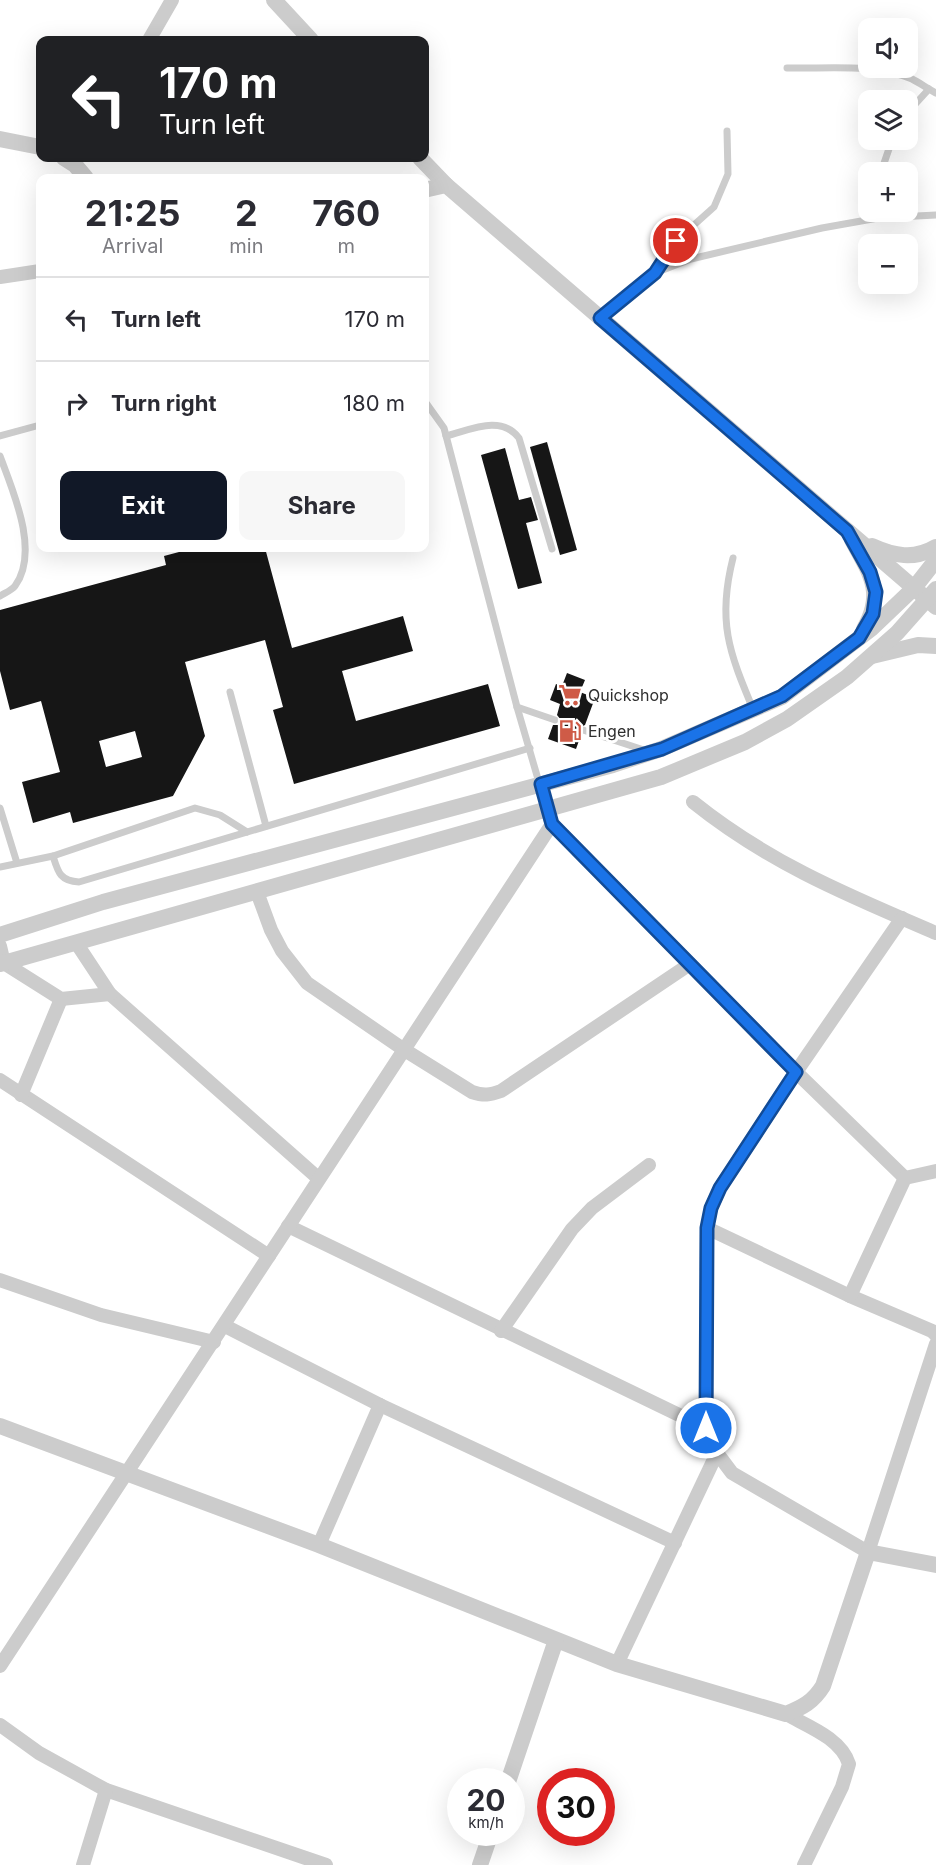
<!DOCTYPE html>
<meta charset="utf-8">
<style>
body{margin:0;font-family:Inter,sans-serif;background:#f7f7f7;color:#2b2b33;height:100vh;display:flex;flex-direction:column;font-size:22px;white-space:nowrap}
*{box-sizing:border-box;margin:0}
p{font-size:20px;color:#7c7c81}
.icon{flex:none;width:33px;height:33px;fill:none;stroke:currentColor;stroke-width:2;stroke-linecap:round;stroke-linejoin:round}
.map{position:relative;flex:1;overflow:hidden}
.side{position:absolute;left:36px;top:174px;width:393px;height:378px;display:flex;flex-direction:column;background:#fff;border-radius:12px;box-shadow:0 6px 24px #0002}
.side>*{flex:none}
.top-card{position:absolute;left:36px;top:36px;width:393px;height:126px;border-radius:12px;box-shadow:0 6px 24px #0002;background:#202124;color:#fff;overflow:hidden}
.fabs{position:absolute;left:858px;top:18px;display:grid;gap:12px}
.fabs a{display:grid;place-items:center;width:60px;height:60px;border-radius:12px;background:#fff;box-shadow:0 6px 24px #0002;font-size:30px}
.speed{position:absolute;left:447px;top:1768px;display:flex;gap:12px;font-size:30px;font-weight:700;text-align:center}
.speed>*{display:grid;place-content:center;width:78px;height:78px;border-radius:50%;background:#fff;box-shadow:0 6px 24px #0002;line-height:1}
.speed small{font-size:15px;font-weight:400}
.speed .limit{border:9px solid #d22;background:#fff;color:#111}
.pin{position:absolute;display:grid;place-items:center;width:51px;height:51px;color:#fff;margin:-26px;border:3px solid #fff;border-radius:50%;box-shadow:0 2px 6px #0007}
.me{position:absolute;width:66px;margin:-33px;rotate:0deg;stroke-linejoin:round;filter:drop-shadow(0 0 4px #0008)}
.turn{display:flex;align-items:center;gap:21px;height:126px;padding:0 24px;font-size:27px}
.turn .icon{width:78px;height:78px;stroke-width:2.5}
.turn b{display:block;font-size:42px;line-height:51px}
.eta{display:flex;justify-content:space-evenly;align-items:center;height:102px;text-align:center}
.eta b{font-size:36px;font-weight:700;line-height:42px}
.button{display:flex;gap:12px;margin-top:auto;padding:12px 24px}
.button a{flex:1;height:69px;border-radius:12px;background:#111827;color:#fff;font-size:24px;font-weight:700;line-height:69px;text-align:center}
.button a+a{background:#f7f7f7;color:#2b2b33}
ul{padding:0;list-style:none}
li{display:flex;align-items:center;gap:18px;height:84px;padding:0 24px;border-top:2px solid #e1e1e2}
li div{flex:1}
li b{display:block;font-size:22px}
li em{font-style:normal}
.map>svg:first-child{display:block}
.building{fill:#161616;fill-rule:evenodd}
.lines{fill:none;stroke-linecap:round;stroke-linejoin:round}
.service{stroke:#ccc;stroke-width:7}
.minor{stroke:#ccc;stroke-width:14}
.tertiary{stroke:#ccc;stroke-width:16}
.route-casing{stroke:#114b97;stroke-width:15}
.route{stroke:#1a73e8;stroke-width:10}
.labels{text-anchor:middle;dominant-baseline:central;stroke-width:6;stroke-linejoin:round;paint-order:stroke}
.poi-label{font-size:16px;fill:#2f2f2f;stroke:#fff;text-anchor:start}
</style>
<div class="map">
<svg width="936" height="1865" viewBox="0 0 936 1865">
<rect width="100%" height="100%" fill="#fff"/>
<g class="building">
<path d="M547,442L577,550L560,555L530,447Z"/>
<path d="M505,448L519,500L531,497L538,520L526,523L542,583L518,589L481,455Z"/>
<path d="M194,548H265L292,648L403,616L413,651L342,671L356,721L488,684L500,726L294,784L273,710L283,707L265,640L185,662L205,736L173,796L73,823L70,812L33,823L22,782L60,772L41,701L10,710L0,671V610L166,565L164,556ZM135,731L142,757L106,767L99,741Z"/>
<path d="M567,673L585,680L580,692L595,698L585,725L578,728L581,735L576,749L548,739L553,725H558L561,720L557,715L560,704L550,700L556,684L562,686Z"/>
</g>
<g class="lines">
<g class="service">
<path d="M787,68C827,69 874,63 912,79C920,83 928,89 936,93"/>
<path d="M908,112L929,89"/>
<path d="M881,172L892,140"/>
<path d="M655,273L676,241L714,207L728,174L727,131"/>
<path d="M600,318L655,273L691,259L822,228L878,218L936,215"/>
<path d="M424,400L444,428L517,707L547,810"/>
<path d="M0,436L40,425"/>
<path d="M446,436C470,430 501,414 519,438L552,549"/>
<path d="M0,456C13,491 40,552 15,586C12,590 5,593 0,596"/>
<path d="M733,558C717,621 729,652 753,709"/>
<path d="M230,692L266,826"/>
<path d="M517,707L555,720"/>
<path d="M583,730L647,751"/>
<path d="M0,808L17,863"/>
<path d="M53,856C58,872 60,881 79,882L530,748"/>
<path d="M0,867L53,856L195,808L220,815L247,832"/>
</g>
<g class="minor">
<path d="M149,40L172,0"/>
<path d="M0,277L40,271"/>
<path d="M693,802C769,863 847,895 936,933"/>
<path d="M552,824L796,1072L905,1178"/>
<path d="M257,892L271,930L282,951L307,983L403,1049L472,1092C484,1096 490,1095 501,1091L690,964"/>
<path d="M77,944L110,994L318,1178"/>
<path d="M0,946L4,963L61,999L110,994"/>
<path d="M0,1080L269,1256"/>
<path d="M21,1095L61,999"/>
<path d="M288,1226L706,1428L717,1453L732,1473L868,1552L936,1344"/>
<path d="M707,1228L850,1296L932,1331L936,1335"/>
<path d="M0,1280L101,1315L214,1342"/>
<path d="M850,1296L905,1178L936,1171"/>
<path d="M225,1326L380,1405L675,1543"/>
<path d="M501,1331L572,1229L592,1208L649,1165"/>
<path d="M706,1428L707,1228L711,1208L720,1188L796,1072L902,918"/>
<path d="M319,1545L380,1405"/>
<path d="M617,1664L717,1453"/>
<path d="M0,1666L552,824L547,810"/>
<path d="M786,1714C807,1726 841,1738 849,1764L842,1787L804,1865"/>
<path d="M0,1725L39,1753L106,1790L326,1865"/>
<path d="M83,1865L106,1790"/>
</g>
<g class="tertiary">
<path d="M274,0L311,40"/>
<path d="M0,139L40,147"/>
<path d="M64,158L75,165L86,178"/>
<path d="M420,158L446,185L936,607"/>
<path d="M424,190L446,185"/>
<path d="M852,540C870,573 885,593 864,629"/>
<path d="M872,546C894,556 914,560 936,547"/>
<path d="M872,656L918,645L936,646"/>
<path d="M0,935L103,902L613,765L661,749L782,697L871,629L914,588L936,560"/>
<path d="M0,964L661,777L745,742L787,719L847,677L897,633L936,589"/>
<path d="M0,1426L319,1545L617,1664L786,1714C803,1707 813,1702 823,1686L868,1552L936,1565"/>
<path d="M508,1782L556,1640"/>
<path d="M480,1865L491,1833"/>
</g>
</g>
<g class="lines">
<g class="route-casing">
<path id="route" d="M676,241L655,273L600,318L847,531L870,572L876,592L873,614L859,638L782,696L662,749L541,784L552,824L796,1072L720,1188L711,1208L707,1228L706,1428"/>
</g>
<use href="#route" class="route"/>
</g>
<defs>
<g id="supermarket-bare" transform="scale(1.8)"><path d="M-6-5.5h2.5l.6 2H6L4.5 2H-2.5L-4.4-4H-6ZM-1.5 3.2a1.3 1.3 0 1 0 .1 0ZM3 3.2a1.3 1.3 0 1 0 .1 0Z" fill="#cf5b47" stroke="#fff" stroke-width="2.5" paint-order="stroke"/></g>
<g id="fuel-bare" transform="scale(1.8)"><path d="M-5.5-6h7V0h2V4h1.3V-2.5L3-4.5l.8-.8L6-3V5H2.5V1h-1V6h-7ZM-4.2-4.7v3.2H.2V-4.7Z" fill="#cf5b47" stroke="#fff" stroke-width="2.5" paint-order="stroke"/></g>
</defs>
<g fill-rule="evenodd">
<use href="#supermarket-bare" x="570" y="695"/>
<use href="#fuel-bare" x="570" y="731"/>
</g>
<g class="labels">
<g class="poi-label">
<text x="588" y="695">Quickshop</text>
<text x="588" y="731">Engen</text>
</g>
</g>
</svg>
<div class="fabs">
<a><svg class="icon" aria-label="sound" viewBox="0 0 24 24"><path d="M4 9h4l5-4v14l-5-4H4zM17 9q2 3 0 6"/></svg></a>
<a><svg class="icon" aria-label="layers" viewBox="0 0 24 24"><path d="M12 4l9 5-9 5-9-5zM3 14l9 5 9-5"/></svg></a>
<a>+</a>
<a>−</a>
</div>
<div class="speed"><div>20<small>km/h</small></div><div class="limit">30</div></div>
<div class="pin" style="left:676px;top:241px;background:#d93025"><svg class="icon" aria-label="arrive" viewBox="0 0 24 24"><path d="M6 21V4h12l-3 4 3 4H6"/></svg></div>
<svg class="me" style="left:706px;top:1428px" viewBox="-20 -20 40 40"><circle r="17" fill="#1a73e8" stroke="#fff" stroke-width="3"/><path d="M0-11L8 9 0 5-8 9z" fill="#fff"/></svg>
<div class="top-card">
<div class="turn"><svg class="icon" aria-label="left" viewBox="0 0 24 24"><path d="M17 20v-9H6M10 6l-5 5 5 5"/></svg><div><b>170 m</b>Turn left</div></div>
</div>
<section class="side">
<div class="eta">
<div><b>21:25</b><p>Arrival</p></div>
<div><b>2</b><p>min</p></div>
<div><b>760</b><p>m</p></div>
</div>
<ul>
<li><svg class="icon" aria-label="left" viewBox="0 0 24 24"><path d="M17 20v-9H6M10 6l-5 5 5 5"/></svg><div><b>Turn left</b></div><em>170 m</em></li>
<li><svg class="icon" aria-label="right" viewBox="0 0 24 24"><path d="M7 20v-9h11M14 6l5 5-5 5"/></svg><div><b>Turn right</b></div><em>180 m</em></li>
</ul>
<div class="button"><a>Exit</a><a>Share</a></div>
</section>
</div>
